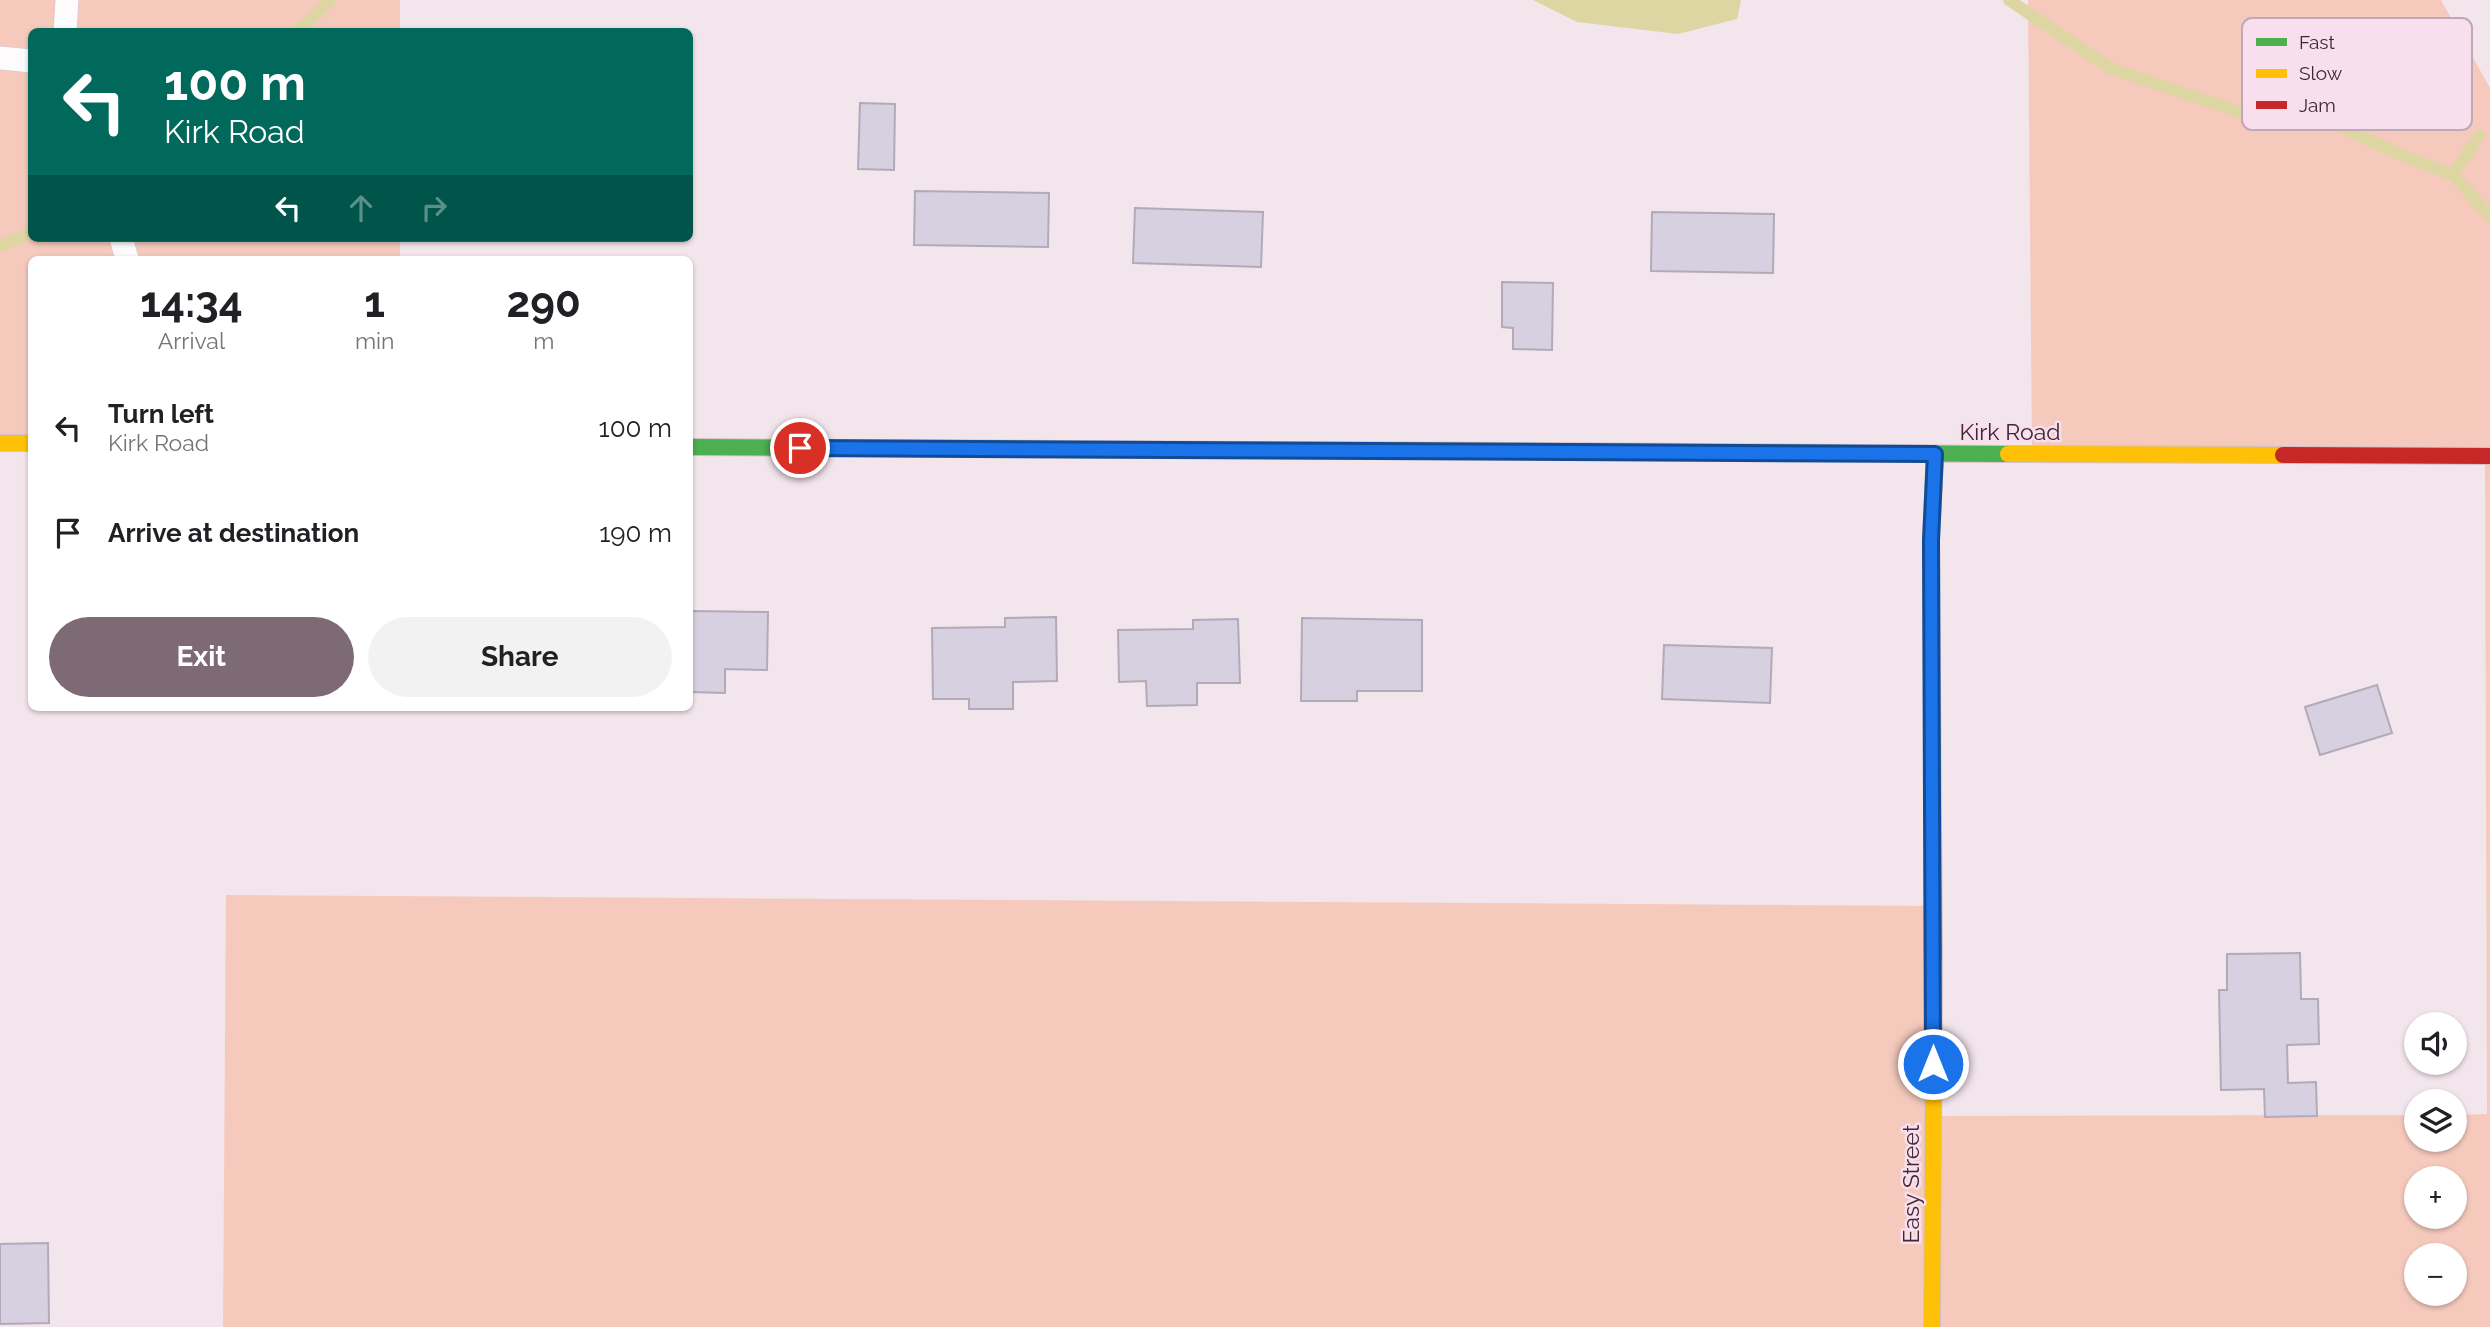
<!DOCTYPE html>
<meta charset="utf-8">
<style>
body{margin:0;font-family:Raleway,sans-serif;background:#f2f2f2;color:#202124;height:100vh;display:flex;flex-direction:column;font-size:26px;white-space:nowrap}
*{box-sizing:border-box;margin:0}
p{font-size:23px;color:#757577}
.icon{flex:none;width:38px;height:38px;fill:none;stroke:currentColor;stroke-width:2;stroke-linecap:round;stroke-linejoin:round}
.map{position:relative;flex:1;overflow:hidden}
.panel{position:absolute;left:28px;top:256px;width:665px;height:455px;display:flex;flex-direction:column;background:#fff;border-radius:10px;box-shadow:0 2px 5px #0004}
.panel>*{flex:none}
.banner{position:absolute;left:28px;top:28px;width:665px;height:214px;border-radius:10px;box-shadow:0 2px 5px #0004;background:#00695c;color:#fff;overflow:hidden}
.tools{position:absolute;left:2404px;top:1012px;display:grid;gap:14px}
.tools a{display:grid;place-items:center;width:63px;height:63px;border-radius:50%;background:#fff;box-shadow:0 2px 5px #0004;font-size:35px}
.pin{position:absolute;display:grid;place-items:center;width:60px;height:60px;color:#fff;margin:-30px;border:4px solid #fff;border-radius:50%;box-shadow:0 2px 7px #0007}
.me{position:absolute;width:77px;margin:-38px;rotate:0deg;stroke-linejoin:round;filter:drop-shadow(0 0 5px #0008)}
.turn{display:flex;align-items:center;gap:24px;height:147px;padding:0 21px;font-size:32px}
.turn .icon{width:91px;height:91px;stroke-width:2.5}
.turn b{display:block;font-size:49px;line-height:60px}
.lanes{display:flex;align-items:center;height:66px;padding:0 21px;background:#0003;justify-content:center;gap:35px;direction:ltr}
.lanes .off{opacity:.35}
.eta{display:flex;justify-content:space-evenly;align-items:center;height:119px;text-align:center}
.eta b{font-size:42px;font-weight:700;line-height:49px}
.cta{display:flex;gap:14px;margin-top:auto;padding:14px 21px}
.cta a{flex:1;height:80px;border-radius:42px;background:#7e6a74;color:#fff;font-size:28px;font-weight:700;line-height:80px;text-align:center}
.cta a+a{background:#f2f2f2;color:#202124}
ul{padding:0;list-style:none}
li{display:flex;align-items:center;gap:21px;height:105px;padding:0 21px}
li div{flex:1}
li b{display:block;font-size:26px}
li em{font-style:normal}
.map>svg:first-child{display:block}
.green{fill:#f5cabd;fill-rule:evenodd}
.water{fill:#ded6a2}
.lines{fill:none;stroke-linecap:round;stroke-linejoin:round}
.stream{stroke:#ded6a2;stroke-width:12}
.building{fill:#d6d0e0;stroke:#b1aab8;stroke-width:2}
.lane-casing{stroke:#d3c0ca;stroke-width:24}
.fast-casing{stroke:#d3c0ca;stroke-width:18}
.slow-casing{stroke:#d3c0ca;stroke-width:18}
.jam-casing{stroke:#d3c0ca;stroke-width:18}
.lane{stroke:#fdfbfc;stroke-width:23}
.fast{stroke:#4caf50;stroke-width:16}
.slow{stroke:#ffc107;stroke-width:16}
.jam{stroke:#c62828;stroke-width:16}
.route-casing{stroke:#114b97;stroke-width:18}
.route{stroke:#1a73e8;stroke-width:12}
.labels{text-anchor:middle;dominant-baseline:central;stroke-width:5;stroke-linejoin:round;paint-order:stroke}
.street-label{font-size:23px;fill:#3f2734;stroke:#f9dfed}
.key{fill:#f9dfed;stroke:#c1a8b6;stroke-width:2}
.key-label{font-size:19px;fill:#3f2734}
</style>
<div class="map">
<svg width="2490" height="1327" viewBox="0 0 2490 1327">
<rect width="100%" height="100%" fill="#f3e5ec"/>
<g class="green">
<path d="M0,0H400V31L32,32V238H400V259H32L31,443H0Z"/>
<path d="M2028,0H2441L2490,88V1327H223L226,895L1934,906L1933,1116L2417,1115V1139H2455V1115L2487,1114L2485,456L2032,454ZM2417,1178H2455V1216H2417ZM2417,1255H2455V1293H2417Z"/>
</g>
<path class="water" d="M1533,0H1741L1737,19L1678,34L1577,22Z"/>
<g class="lines">
<g class="stream">
<path d="M2009,0L2110,68L2239,112L2327,120L2394,152L2453,175L2490,216"/>
<path d="M295,32L305,25L331,0"/>
<path d="M2453,175L2479,136"/>
<path d="M0,246L32,233"/>
</g>
</g>
<g class="building">
<path d="M860,103L895,104L894,170L858,169Z"/>
<path d="M915,191L1049,193L1048,247L914,245Z"/>
<path d="M1135,208L1263,212L1261,267L1133,263Z"/>
<path d="M1652,212L1774,214L1773,273L1651,271Z"/>
<path d="M1502,282L1553,283L1552,350L1513,349V328L1502,327Z"/>
<path d="M690,611L768,612L767,670L725,669V693L690,692Z"/>
<path d="M1056,617L1057,681L1013,682V709H969V699H933L932,628L1005,627V618Z"/>
<path d="M1302,618L1422,620V691H1357V701H1301Z"/>
<path d="M1238,619L1240,683H1197V705L1147,706L1146,681L1119,682L1118,630L1193,629V620Z"/>
<path d="M1664,645L1772,648L1770,703L1662,699Z"/>
<path d="M2377,685L2392,733L2320,755L2305,707Z"/>
<path d="M327,707H396V709L327,710Z"/>
<path d="M2300,953L2301,999H2318L2319,1044L2287,1045L2288,1083L2316,1082L2317,1116L2265,1117L2264,1089L2221,1090L2219,990H2227V954Z"/>
<path d="M48,1243L49,1323L0,1324V1244Z"/>
</g>
<g class="lines">
<g class="lane-casing">
<g id="lane">
<path d="M65,32L67,0"/>
<path d="M0,58L32,61"/>
<path d="M121,238L127,259"/>
</g>
</g>
<g class="fast-casing">
<g id="fast">
<path d="M690,447L1241,450"/>
<path d="M1528,451L2008,454"/>
<path d="M1934,962L1931,540L1935,454"/>
</g>
</g>
<g class="slow-casing">
<g id="slow">
<path d="M0,443H32"/>
<path d="M1241,450L1528,451"/>
<path d="M2008,454L2283,455"/>
<path d="M1932,1327L1934,962"/>
</g>
</g>
<g class="jam-casing">
<path id="jam" d="M2283,455L2490,456"/>
</g>
<use href="#lane" class="lane"/>
<use href="#fast" class="fast"/>
<use href="#slow" class="slow"/>
<use href="#jam" class="jam"/>
</g>
<g class="lines">
<g class="route-casing">
<path id="route" d="M800,448L1935,454L1931,540L1933,1064"/>
</g>
<use href="#route" class="route"/>
</g>
<g class="labels">
<g class="street-label">
<text x="2010" y="431">Kirk Road</text>
<text transform="translate(1910 1184) rotate(-90)">Easy Street</text>
</g>
</g>
<rect x="2242" y="18" width="230" height="112" rx="10" class="key"/>
<rect x="2256" y="38" width="31" height="8" fill="#4caf50"/>
<rect x="2256" y="69" width="31" height="9" fill="#ffc107"/>
<rect x="2256" y="101" width="31" height="8" fill="#c62828"/>
<g class="key-label">
<text x="2299" y="49">Fast</text>
<text x="2299" y="80">Slow</text>
<text x="2299" y="112">Jam</text>
</g>
</svg>
<div class="tools">
<a><svg class="icon" aria-label="sound" viewBox="0 0 24 24"><path d="M4 9h4l5-4v14l-5-4H4zM17 9q2 3 0 6"/></svg></a>
<a><svg class="icon" aria-label="layers" viewBox="0 0 24 24"><path d="M12 4l9 5-9 5-9-5zM3 14l9 5 9-5"/></svg></a>
<a>+</a>
<a>−</a>
</div>
<div class="pin" style="left:800px;top:448px;background:#d93025"><svg class="icon" aria-label="arrive" viewBox="0 0 24 24"><path d="M6 21V4h12l-3 4 3 4H6"/></svg></div>
<svg class="me" style="left:1933px;top:1064px" viewBox="-20 -20 40 40"><circle r="17" fill="#1a73e8" stroke="#fff" stroke-width="3"/><path d="M0-11L8 9 0 5-8 9z" fill="#fff"/></svg>
<div class="banner">
<div class="turn"><svg class="icon" aria-label="left" viewBox="0 0 24 24"><path d="M17 20v-9H6M10 6l-5 5 5 5"/></svg><div><b>100 m</b>Kirk Road</div></div>
<div class="lanes"><svg class="icon" aria-label="left" viewBox="0 0 24 24"><path d="M17 20v-9H6M10 6l-5 5 5 5"/></svg><svg class="icon off" aria-label="ahead" viewBox="0 0 24 24"><path d="M12 20V5M6 11l6-6 6 6"/></svg><svg class="icon off" aria-label="right" viewBox="0 0 24 24"><path d="M7 20v-9h11M14 6l5 5-5 5"/></svg></div>
</div>
<section class="panel">
<div class="eta">
<div><b>14:34</b><p>Arrival</p></div>
<div><b>1</b><p>min</p></div>
<div><b>290</b><p>m</p></div>
</div>
<ul>
<li><svg class="icon" aria-label="left" viewBox="0 0 24 24"><path d="M17 20v-9H6M10 6l-5 5 5 5"/></svg><div><b>Turn left</b><p>Kirk Road</p></div><em>100 m</em></li>
<li><svg class="icon" aria-label="arrive" viewBox="0 0 24 24"><path d="M6 21V4h12l-3 4 3 4H6"/></svg><div><b>Arrive at destination</b></div><em>190 m</em></li>
</ul>
<div class="cta"><a>Exit</a><a>Share</a></div>
</section>
</div>
